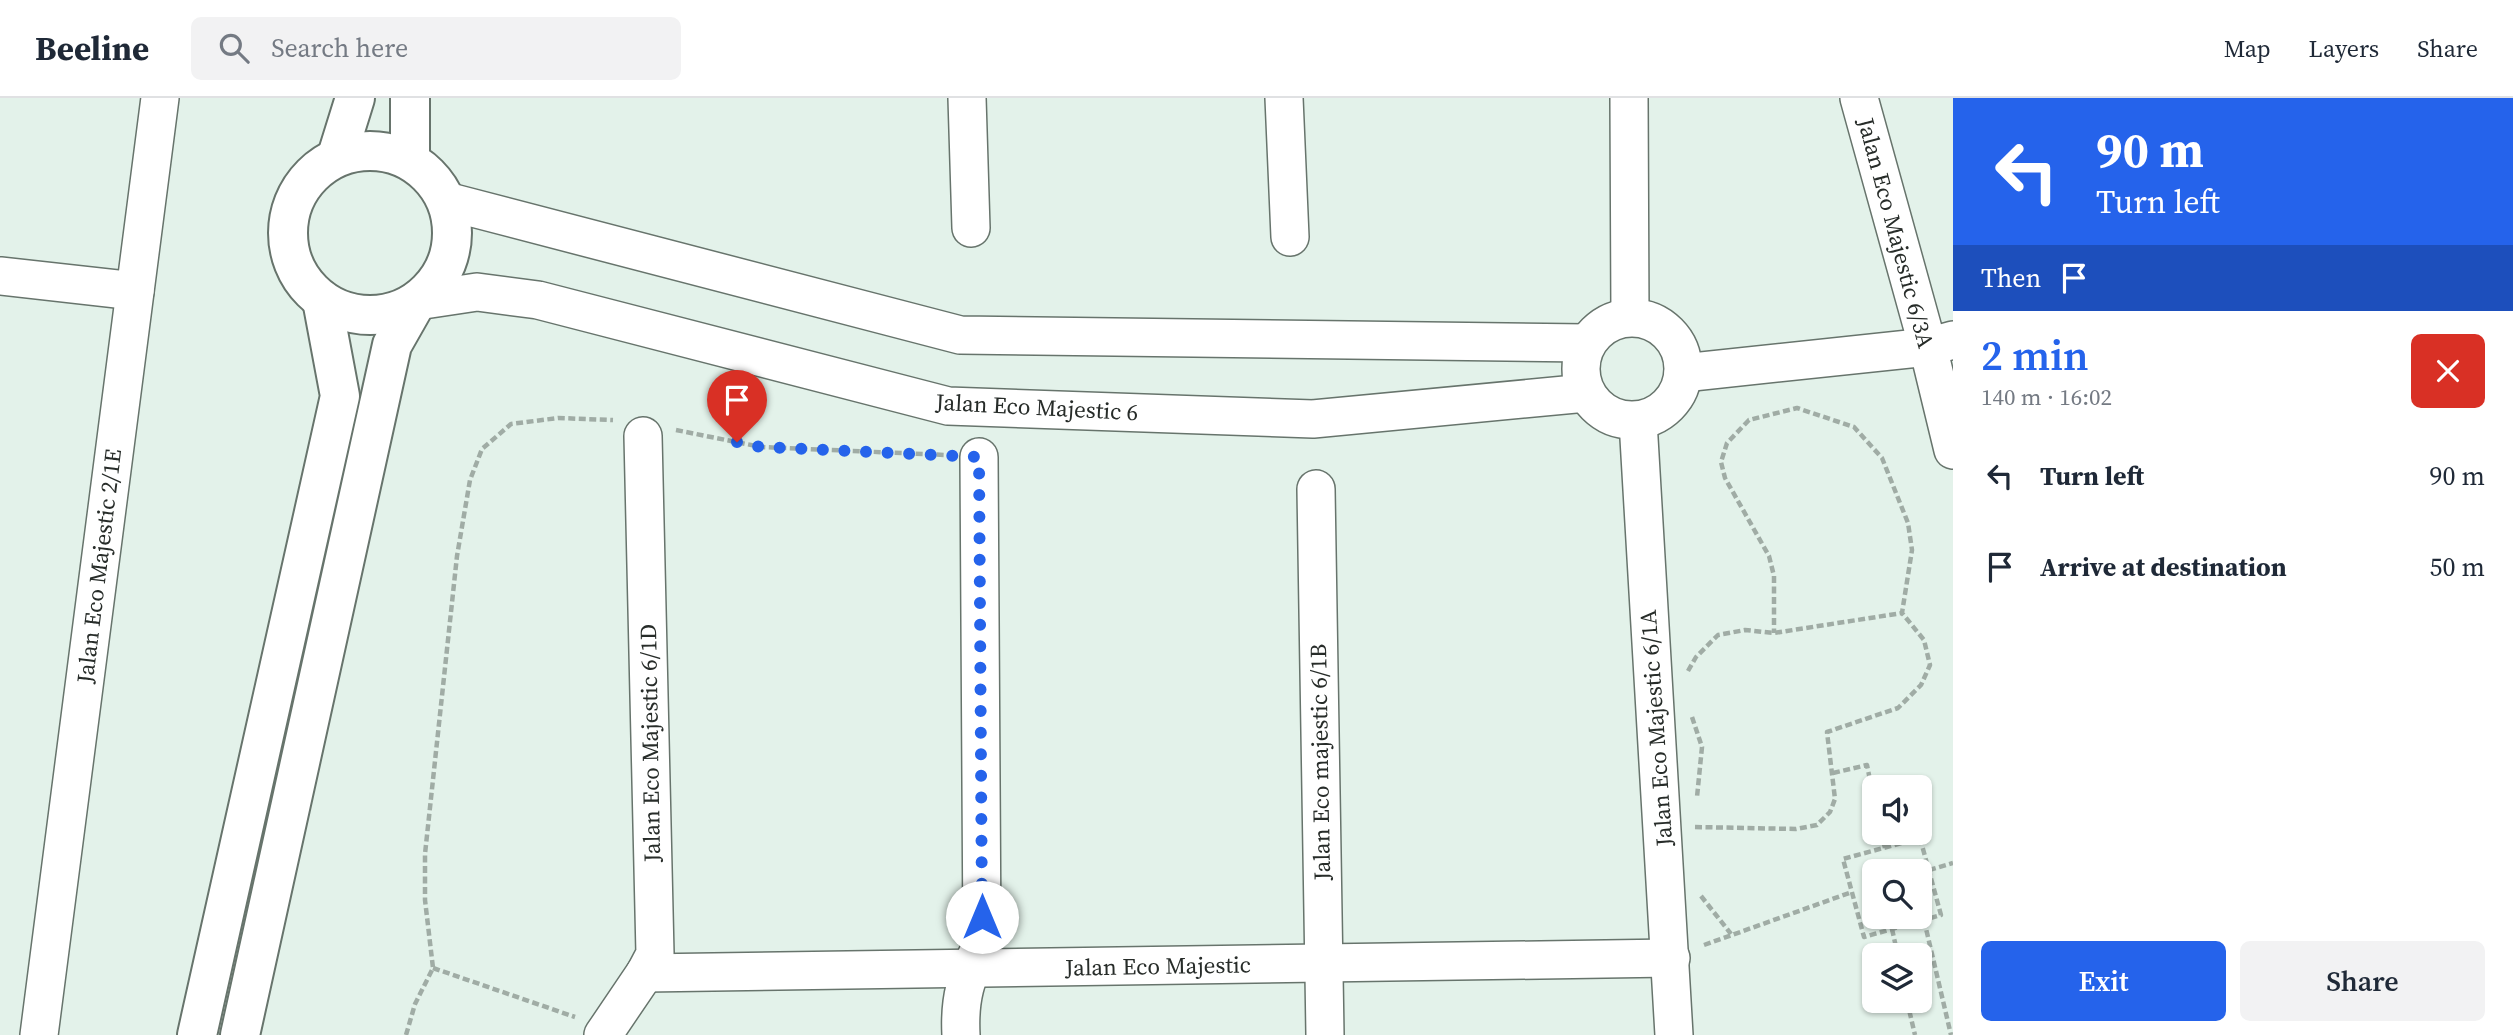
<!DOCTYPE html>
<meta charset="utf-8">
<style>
body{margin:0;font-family:"Source Serif 4",serif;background:#f2f2f3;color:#1f2937;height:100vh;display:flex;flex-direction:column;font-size:26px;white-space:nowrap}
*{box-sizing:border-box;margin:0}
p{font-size:23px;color:#747a83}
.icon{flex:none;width:38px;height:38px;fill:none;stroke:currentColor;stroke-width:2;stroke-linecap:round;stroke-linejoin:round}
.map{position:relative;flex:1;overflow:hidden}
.sheet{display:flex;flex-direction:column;background:#fff;width:560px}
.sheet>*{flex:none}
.banner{background:#2563eb;color:#fff;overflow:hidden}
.tools{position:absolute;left:1862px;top:677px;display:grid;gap:14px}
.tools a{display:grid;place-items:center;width:70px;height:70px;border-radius:10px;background:#fff;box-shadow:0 2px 5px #0004;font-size:35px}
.pin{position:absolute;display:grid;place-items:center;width:60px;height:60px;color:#fff;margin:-72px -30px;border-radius:50% 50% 50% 0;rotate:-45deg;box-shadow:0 0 7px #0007}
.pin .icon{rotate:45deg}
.me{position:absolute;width:77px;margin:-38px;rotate:0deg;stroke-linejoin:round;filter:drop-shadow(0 0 5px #0008)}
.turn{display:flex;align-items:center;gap:24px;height:147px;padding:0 28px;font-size:32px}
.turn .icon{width:91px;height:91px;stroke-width:2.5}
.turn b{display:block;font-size:49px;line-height:60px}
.then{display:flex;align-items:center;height:66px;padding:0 28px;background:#0003;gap:14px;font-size:26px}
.round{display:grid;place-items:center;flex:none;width:74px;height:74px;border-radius:10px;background:#f2f2f3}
.summary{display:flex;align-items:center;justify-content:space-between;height:119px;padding:0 28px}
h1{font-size:42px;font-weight:600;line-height:52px;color:#2563eb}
.action{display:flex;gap:14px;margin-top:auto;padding:14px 28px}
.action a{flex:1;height:80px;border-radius:10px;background:#2563eb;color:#fff;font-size:28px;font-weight:600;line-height:80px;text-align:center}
.action a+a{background:#f2f2f3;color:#1f2937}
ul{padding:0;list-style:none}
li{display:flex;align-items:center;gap:21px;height:91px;padding:0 28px}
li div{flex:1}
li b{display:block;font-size:26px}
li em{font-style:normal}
header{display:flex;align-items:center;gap:42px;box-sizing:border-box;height:98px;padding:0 35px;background:#fff;border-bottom:2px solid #e0e1e3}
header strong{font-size:33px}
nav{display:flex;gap:38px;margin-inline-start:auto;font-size:24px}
.search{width:490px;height:63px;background:#f2f2f3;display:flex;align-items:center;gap:18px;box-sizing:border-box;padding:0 24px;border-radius:10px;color:#747a83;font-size:26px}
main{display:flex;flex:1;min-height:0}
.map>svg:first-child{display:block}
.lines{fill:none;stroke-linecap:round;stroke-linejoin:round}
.minor-casing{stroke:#67746c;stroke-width:40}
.tertiary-casing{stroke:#67746c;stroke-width:42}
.path{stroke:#a0aca5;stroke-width:4.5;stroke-dasharray:7 3.5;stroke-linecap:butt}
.minor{stroke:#fff;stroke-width:37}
.tertiary{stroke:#fff;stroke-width:38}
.route{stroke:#2563eb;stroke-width:12;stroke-dasharray:0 21.6}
.labels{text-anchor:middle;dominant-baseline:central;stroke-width:7;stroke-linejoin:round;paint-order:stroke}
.street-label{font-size:23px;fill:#272c29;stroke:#fff}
</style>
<header>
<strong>Beeline</strong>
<div class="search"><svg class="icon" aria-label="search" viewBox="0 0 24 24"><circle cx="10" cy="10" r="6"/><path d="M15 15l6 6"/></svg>Search here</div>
<nav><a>Map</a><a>Layers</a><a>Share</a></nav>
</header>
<main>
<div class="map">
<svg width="1953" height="937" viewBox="0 0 1953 937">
<rect width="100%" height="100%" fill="#e3f2ea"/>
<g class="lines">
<g class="minor-casing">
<g id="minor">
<path d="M967,0L971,130"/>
<path d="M1284,0L1290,139"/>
<path d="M1629,0L1630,219"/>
<path d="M1859,0L1928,249L1953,352"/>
<path d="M446,103L960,237L1586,245"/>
<path d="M0,178L135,193"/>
<path d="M417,203L477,194L538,202L948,308L1313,321L1586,295"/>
<circle cx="1632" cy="271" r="51"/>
<path d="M1683,275L1928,249L1953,242"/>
<path d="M1638,323L1674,937"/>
<path d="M1316,391L1325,937"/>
<path d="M645,875L1671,860"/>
<path d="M39,937L160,0"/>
<path d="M603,937L645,875L655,856L643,338"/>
<path d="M961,937C959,899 966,880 982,846L979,359"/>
</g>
</g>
<g class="tertiary-casing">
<g id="tertiary">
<path d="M410,0V62"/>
<circle cx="370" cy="135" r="82"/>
<path d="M337,58L355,0"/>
<path d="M197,937L340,298L322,202"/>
<path d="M240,937L392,247L417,203"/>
</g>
</g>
<g class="path">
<path d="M676,332L761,349L946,357"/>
<path d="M1688,573L1696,559L1718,537L1745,532L1774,535L1902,515"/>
<path d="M1692,619L1702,649L1697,699"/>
<path d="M1833,675L1867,667L1874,702"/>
<path d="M1695,729L1796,731L1817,727L1830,714L1835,701L1827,634L1898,610L1921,587L1930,567L1924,542L1902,515L1912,452L1908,425L1882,360L1854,329L1797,310L1749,322L1727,345L1721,364L1725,380L1769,458L1774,478V535"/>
<path d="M1881,735L1885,750"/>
<path d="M1920,740L1941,817L1864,839L1843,761Z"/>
<path d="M1929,772L1953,765"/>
<path d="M1701,798L1731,836"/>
<path d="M1924,822L1951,937"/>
<path d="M1892,831L1898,858"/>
<path d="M1704,847L1852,794"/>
<path d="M433,870L575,919"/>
<path d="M1907,903L1915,937"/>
<path d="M406,937L415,906L433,870L425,802V756L457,458L470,382L482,351L511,326L558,320L613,322"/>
</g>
<use href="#minor" class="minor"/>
<use href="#tertiary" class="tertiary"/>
</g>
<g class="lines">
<path class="route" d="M737,344L761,349L979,359L982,819"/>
</g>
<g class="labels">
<g class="street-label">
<text transform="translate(1896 135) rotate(75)">Jalan Eco Majestic 6/3A</text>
<text transform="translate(1037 309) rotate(3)">Jalan Eco Majestic 6</text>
<text transform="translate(99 468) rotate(-83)">Jalan Eco Majestic 2/1E</text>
<text transform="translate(1656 630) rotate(-94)">Jalan Eco Majestic 6/1A</text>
<text transform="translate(650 645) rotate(-91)">Jalan Eco Majestic 6/1D</text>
<text transform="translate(1320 664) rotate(-91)">Jalan Eco majestic 6/1B</text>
<text transform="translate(1158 868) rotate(-1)">Jalan Eco Majestic</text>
</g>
</g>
</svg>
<div class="tools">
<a><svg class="icon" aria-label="sound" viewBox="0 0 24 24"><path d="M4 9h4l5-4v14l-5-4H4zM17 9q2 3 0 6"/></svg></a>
<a><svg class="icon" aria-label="search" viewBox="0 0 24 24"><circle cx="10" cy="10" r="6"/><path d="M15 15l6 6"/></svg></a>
<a><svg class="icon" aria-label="layers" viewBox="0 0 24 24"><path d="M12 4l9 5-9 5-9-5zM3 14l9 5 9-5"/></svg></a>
</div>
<div class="pin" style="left:737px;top:344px;background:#d93025"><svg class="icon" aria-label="arrive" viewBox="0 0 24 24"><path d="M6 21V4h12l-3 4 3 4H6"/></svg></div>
<svg class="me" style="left:982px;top:819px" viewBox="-20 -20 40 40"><circle r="19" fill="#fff"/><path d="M0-13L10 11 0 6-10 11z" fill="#2563eb"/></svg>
</div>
<section class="sheet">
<div class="banner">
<div class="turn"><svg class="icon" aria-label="left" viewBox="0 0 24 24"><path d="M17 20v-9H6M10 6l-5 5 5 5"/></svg><div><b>90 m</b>Turn left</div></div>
<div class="then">Then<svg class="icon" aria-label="arrive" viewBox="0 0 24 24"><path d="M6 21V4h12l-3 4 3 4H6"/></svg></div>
</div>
<div class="summary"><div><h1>2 min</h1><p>140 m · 16:02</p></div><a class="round" style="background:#d93025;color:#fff"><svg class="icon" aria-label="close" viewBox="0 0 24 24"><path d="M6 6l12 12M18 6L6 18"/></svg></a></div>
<ul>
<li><svg class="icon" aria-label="left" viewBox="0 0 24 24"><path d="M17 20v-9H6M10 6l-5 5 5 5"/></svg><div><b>Turn left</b></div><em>90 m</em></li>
<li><svg class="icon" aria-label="arrive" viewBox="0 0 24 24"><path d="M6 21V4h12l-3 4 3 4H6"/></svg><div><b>Arrive at destination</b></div><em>50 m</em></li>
</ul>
<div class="action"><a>Exit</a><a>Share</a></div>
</section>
</main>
